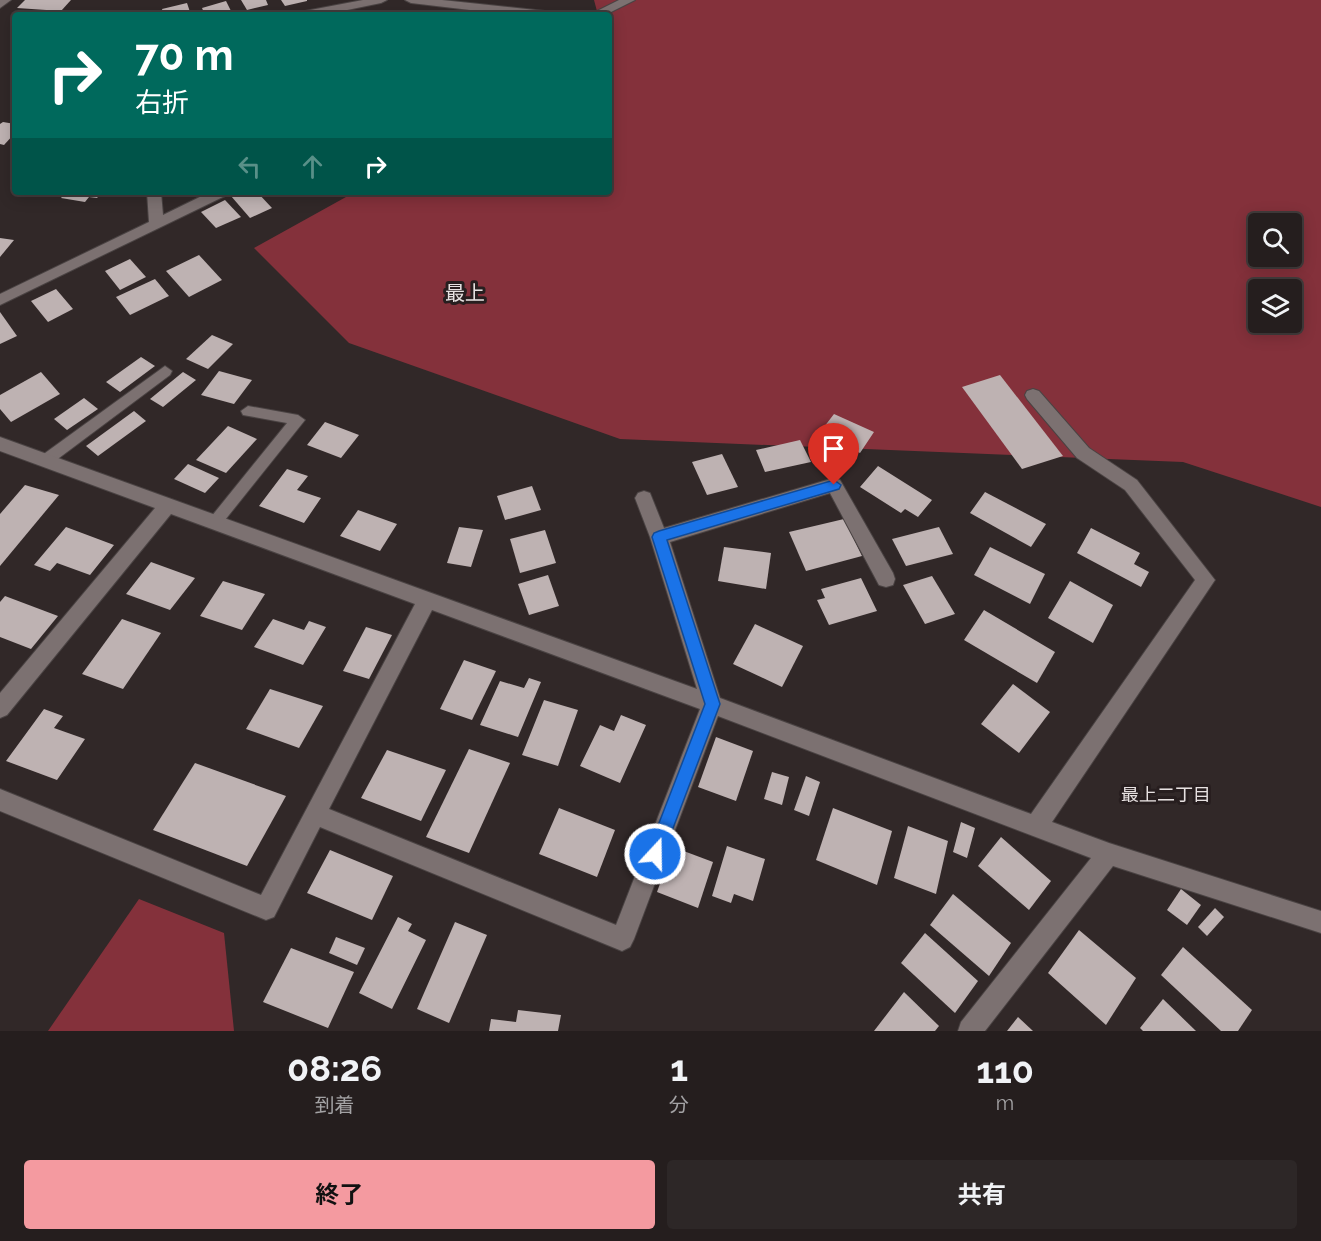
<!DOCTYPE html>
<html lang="ja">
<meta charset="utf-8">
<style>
body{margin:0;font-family:Raleway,"Noto Sans JP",sans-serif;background:#2d2727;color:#f1f3f6;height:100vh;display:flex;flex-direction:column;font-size:22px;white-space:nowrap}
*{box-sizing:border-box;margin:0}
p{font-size:20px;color:#a3a2a4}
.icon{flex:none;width:33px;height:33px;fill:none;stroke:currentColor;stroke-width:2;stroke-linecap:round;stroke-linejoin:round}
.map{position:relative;height:1031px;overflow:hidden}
.sheet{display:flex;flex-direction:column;background:#251e1e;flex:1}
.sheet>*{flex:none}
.banner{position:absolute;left:12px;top:12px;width:600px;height:183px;border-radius:6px;box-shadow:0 3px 15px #0003,0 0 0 2px #423c3c;background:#00695c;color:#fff;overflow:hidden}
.buttons{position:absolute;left:1248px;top:213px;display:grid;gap:12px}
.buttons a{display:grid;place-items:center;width:54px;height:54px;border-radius:6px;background:#251e1e;box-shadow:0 3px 15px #0003,0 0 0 2px #423c3c;font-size:30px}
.pin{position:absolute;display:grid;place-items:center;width:51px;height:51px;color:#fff;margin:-62px -26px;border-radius:50% 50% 50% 0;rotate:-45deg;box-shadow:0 0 6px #0007}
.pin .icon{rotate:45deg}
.me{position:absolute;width:66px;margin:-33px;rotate:21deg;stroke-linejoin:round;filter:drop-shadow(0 0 4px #0008)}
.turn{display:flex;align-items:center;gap:21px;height:126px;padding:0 24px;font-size:27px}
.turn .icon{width:78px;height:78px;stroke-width:2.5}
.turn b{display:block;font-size:42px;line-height:51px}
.lanes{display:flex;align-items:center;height:57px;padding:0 24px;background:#0003;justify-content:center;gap:30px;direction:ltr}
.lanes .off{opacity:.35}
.eta{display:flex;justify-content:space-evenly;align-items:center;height:102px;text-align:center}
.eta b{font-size:36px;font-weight:700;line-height:42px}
.button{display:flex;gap:12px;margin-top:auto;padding:12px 24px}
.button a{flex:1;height:69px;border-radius:6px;background:#f49aa0;color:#111;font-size:24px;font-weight:700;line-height:69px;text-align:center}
.button a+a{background:#2d2727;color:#f1f3f6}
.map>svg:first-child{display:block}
.green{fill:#84313b;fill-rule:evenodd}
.building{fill:#beb2b2}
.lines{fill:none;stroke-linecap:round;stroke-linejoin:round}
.service-casing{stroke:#4a4343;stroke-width:2}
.minor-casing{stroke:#4a4343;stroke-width:2}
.service{fill:#7c7171;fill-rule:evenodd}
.minor{fill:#7c7171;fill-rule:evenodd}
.route{fill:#1a73e8;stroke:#114b97;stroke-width:1.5}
.labels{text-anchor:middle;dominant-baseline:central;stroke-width:6;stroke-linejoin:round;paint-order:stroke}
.neighbourhood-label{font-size:18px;fill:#e7e1e1;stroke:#271e1f}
.quarter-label{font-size:20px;fill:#e7e1e1;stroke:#271e1f}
</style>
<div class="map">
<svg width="1321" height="1031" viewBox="0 0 1321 1031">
<rect width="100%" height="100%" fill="#312828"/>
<g class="green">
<path d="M594,0H1321V507L1183,462L620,439L349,343L254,248L355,192H609V15H598ZM1258,224H1292V256H1258ZM1258,290H1292V322H1258Z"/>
<path d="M139,899L224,933L234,1031H48Z"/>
</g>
<g class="building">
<path d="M25,0H71L61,11L17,8Z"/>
<path d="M241,0H266L268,5L247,10Z"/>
<path d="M281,0H307V1L285,6Z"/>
<path d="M226,1L233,15H205L202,8Z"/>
<path d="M187,3L191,15H164L162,9Z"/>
<path d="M3,122L15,124V133L4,145L0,144V124Z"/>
<path d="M66,192H102L97,198L89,197L85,202L61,198Z"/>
<path d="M240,192H257L272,208L250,218L231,196Z"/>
<path d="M225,200L241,217L216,228L201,212Z"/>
<path d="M0,238L14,240L0,257Z"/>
<path d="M199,255L222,280L189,297L166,271Z"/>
<path d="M130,259L146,277L120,290L105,271Z"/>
<path d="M155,279L169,296L130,315L116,297Z"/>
<path d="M56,289L73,309L48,322L31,301Z"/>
<path d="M0,312L17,336L0,344Z"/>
<path d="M212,335L233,344L208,369L186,359Z"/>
<path d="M141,357L155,366L120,392L106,382Z"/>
<path d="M219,371L252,380L234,404L201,395Z"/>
<path d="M41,372L60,394L11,422L0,409V395Z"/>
<path d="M183,372L196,380L163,407L150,399Z"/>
<path d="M1000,375L1063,456L1022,469L962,387Z"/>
<path d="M84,398L98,409L67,430L54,419Z"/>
<path d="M134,411L146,421L98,456L86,446Z"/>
<path d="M834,414L874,432L860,453L829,439L834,432L824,427Z"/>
<path d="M325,422L359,435L341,458L307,445Z"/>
<path d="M228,426L257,439L226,473L196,460Z"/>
<path d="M800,440L811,462L765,472L756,450Z"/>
<path d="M722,454L738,487L707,495L692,462Z"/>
<path d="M188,464L219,478L205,493L174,479Z"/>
<path d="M878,466L932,500L918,517L905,509L901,513L860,487Z"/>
<path d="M287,469L308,476L297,490L321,498L304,523L259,506Z"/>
<path d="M25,485L59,495L0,566V514Z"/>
<path d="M532,486L541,510L505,520L497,496Z"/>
<path d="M985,492L1046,524L1031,547L970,513Z"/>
<path d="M358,510L397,524L380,551L340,536Z"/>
<path d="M844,519L862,556L806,571L789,532Z"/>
<path d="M66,527L114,545L90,575L57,563L50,571L34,565Z"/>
<path d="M459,527L483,530L471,567L447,563Z"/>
<path d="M939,527L953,554L906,566L892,539Z"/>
<path d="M1091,528L1140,553L1134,564L1149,572L1141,587L1077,553Z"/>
<path d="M545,530L556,563L520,573L510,539Z"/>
<path d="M724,547L771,553L766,589L718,581Z"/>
<path d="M990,547L1045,574L1030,604L974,575Z"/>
<path d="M151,562L195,578L170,610L126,594Z"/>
<path d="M548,575L559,606L529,615L518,584Z"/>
<path d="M932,576L955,614L925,624L903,585Z"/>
<path d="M861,578L877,611L829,625L817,600L825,598L821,589Z"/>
<path d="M223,581L265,594L242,630L200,616Z"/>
<path d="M1070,581L1113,605L1093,643L1048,618Z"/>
<path d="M5,596L58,616L31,649L0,637V602Z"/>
<path d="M984,610L1055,652L1037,683L964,640Z"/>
<path d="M122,619L161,633L123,689L82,674Z"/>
<path d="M273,619L304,630L309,621L326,627L303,665L254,647Z"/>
<path d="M755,624L803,646L782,687L733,664Z"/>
<path d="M366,627L392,635L369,679L343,671Z"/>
<path d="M464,660L496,671L472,720L440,709Z"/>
<path d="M529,678L541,682L518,737L480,725L500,681L524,688Z"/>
<path d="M1013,684L1050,712L1019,753L981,724Z"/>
<path d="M270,689L323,706L299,748L246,729Z"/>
<path d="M544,700L578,710L558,766L522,755Z"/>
<path d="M44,709L63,716L54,728L85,739L57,780L6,761Z"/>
<path d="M621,715L646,725L620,783L580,766L600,725L614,731Z"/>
<path d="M716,737L753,751L736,801L698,787Z"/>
<path d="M469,749L510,763L469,853L426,837Z"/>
<path d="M387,750L446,770L421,821L361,798Z"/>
<path d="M195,763L286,796L247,866L153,830Z"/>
<path d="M772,772L789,777L782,805L764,799Z"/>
<path d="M806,776L820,782L809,816L794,810Z"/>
<path d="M559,808L615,830L597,877L539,854Z"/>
<path d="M833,808L892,831L877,885L816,860Z"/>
<path d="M961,822L975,828L967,858L953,852Z"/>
<path d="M908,826L948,841L936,894L894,878Z"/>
<path d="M1001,837L1051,881L1029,910L978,866Z"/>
<path d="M727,846L765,859L753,901L734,894L731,903L712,896Z"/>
<path d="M673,847L713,862L698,908L657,892Z"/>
<path d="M330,850L393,876L372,920L307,893Z"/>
<path d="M1181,889L1201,905L1187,925L1167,910Z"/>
<path d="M953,894L1011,943L989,976L930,925Z"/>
<path d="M1215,908L1224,917L1207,936L1198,927Z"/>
<path d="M398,917L412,924L408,931L426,940L392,1009L359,993Z"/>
<path d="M455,922L487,935L449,1023L417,1009Z"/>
<path d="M1079,930L1136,978L1106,1025L1048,973Z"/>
<path d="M925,933L978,981L955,1013L901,963Z"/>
<path d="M336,937L365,948L357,965L329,953Z"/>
<path d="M1183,947L1252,1010L1238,1031H1221L1161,975Z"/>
<path d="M291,948L354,972L328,1028L263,1002Z"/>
<path d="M904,992L939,1026L935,1031H874Z"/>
<path d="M1163,999L1196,1031H1143L1140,1028Z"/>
<path d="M518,1010L561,1015L558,1031H489L491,1019L516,1022Z"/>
<path d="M1018,1017L1033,1031H1007Z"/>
</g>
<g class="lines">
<g class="service-casing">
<g id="service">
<path d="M165,366L172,371L170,375L51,464H41L39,460L41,456Z"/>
<path d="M248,406L298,415L305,420L221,525L216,527L211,525L208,521L211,517L287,423L243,415L241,411Z"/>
</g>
</g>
<g class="minor-casing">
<g id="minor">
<path d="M0,0H11L0,8Z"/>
<path d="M363,0H387L381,3L323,15H299L305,11Z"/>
<path d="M405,0H442L545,11L551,15H513L411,3Z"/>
<path d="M619,0H635L605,15H589Z"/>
<path d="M147,192H161L163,215L210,192H229L227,195L0,305V294L149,222Z"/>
<path d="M1033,389L1039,391L1089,448L1137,480L1215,580L1052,822L1109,843L1321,911V933L1113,866L985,1031H958L961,1022L1091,858L718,716L634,939L630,947L622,951L320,827L274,917L266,920L0,811V789L261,895L415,604L171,514L7,715L0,718V693L155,508L0,451V437L697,689L650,537L635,498L638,493L644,491L650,493L664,528L834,478L840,480L893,573L895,579L893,585L886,587L879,585L830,493L670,542L720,698L1031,814L1195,580L1125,490L1077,458L1027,399L1025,395L1027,391ZM432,610L700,709L616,925L329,809Z"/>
</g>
</g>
<use href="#service" class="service"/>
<use href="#minor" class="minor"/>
</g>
<path class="route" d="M834,480L841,485L839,489L667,540L720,704L661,860L655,862L649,860L647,854L705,704L652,537L654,533L659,531Z"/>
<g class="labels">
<g class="neighbourhood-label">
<text x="1166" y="794">最上二丁目</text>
</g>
<g class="quarter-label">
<text x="465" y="293">最上</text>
</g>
</g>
</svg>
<div class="buttons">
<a><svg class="icon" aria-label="search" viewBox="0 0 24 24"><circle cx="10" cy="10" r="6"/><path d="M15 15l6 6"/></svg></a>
<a><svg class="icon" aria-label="layers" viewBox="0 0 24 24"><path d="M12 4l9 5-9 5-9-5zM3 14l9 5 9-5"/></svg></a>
</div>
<div class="pin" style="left:834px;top:485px;background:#d93025"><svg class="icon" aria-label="arrive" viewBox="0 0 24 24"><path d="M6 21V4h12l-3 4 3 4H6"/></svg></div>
<svg class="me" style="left:655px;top:854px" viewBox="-20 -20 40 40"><circle r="17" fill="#1a73e8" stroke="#fff" stroke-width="3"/><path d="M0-11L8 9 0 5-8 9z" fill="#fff"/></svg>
<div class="banner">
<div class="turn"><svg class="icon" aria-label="right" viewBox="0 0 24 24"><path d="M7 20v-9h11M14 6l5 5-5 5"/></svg><div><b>70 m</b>右折</div></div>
<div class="lanes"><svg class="icon off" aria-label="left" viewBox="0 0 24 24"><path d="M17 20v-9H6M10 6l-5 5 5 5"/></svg><svg class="icon off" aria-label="ahead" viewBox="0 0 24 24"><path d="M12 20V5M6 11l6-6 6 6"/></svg><svg class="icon" aria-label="right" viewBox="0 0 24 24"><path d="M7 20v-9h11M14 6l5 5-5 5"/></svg></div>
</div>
</div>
<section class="sheet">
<div class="eta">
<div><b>08:26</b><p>到着</p></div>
<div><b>1</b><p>分</p></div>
<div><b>110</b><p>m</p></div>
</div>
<div class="button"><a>終了</a><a>共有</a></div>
</section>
